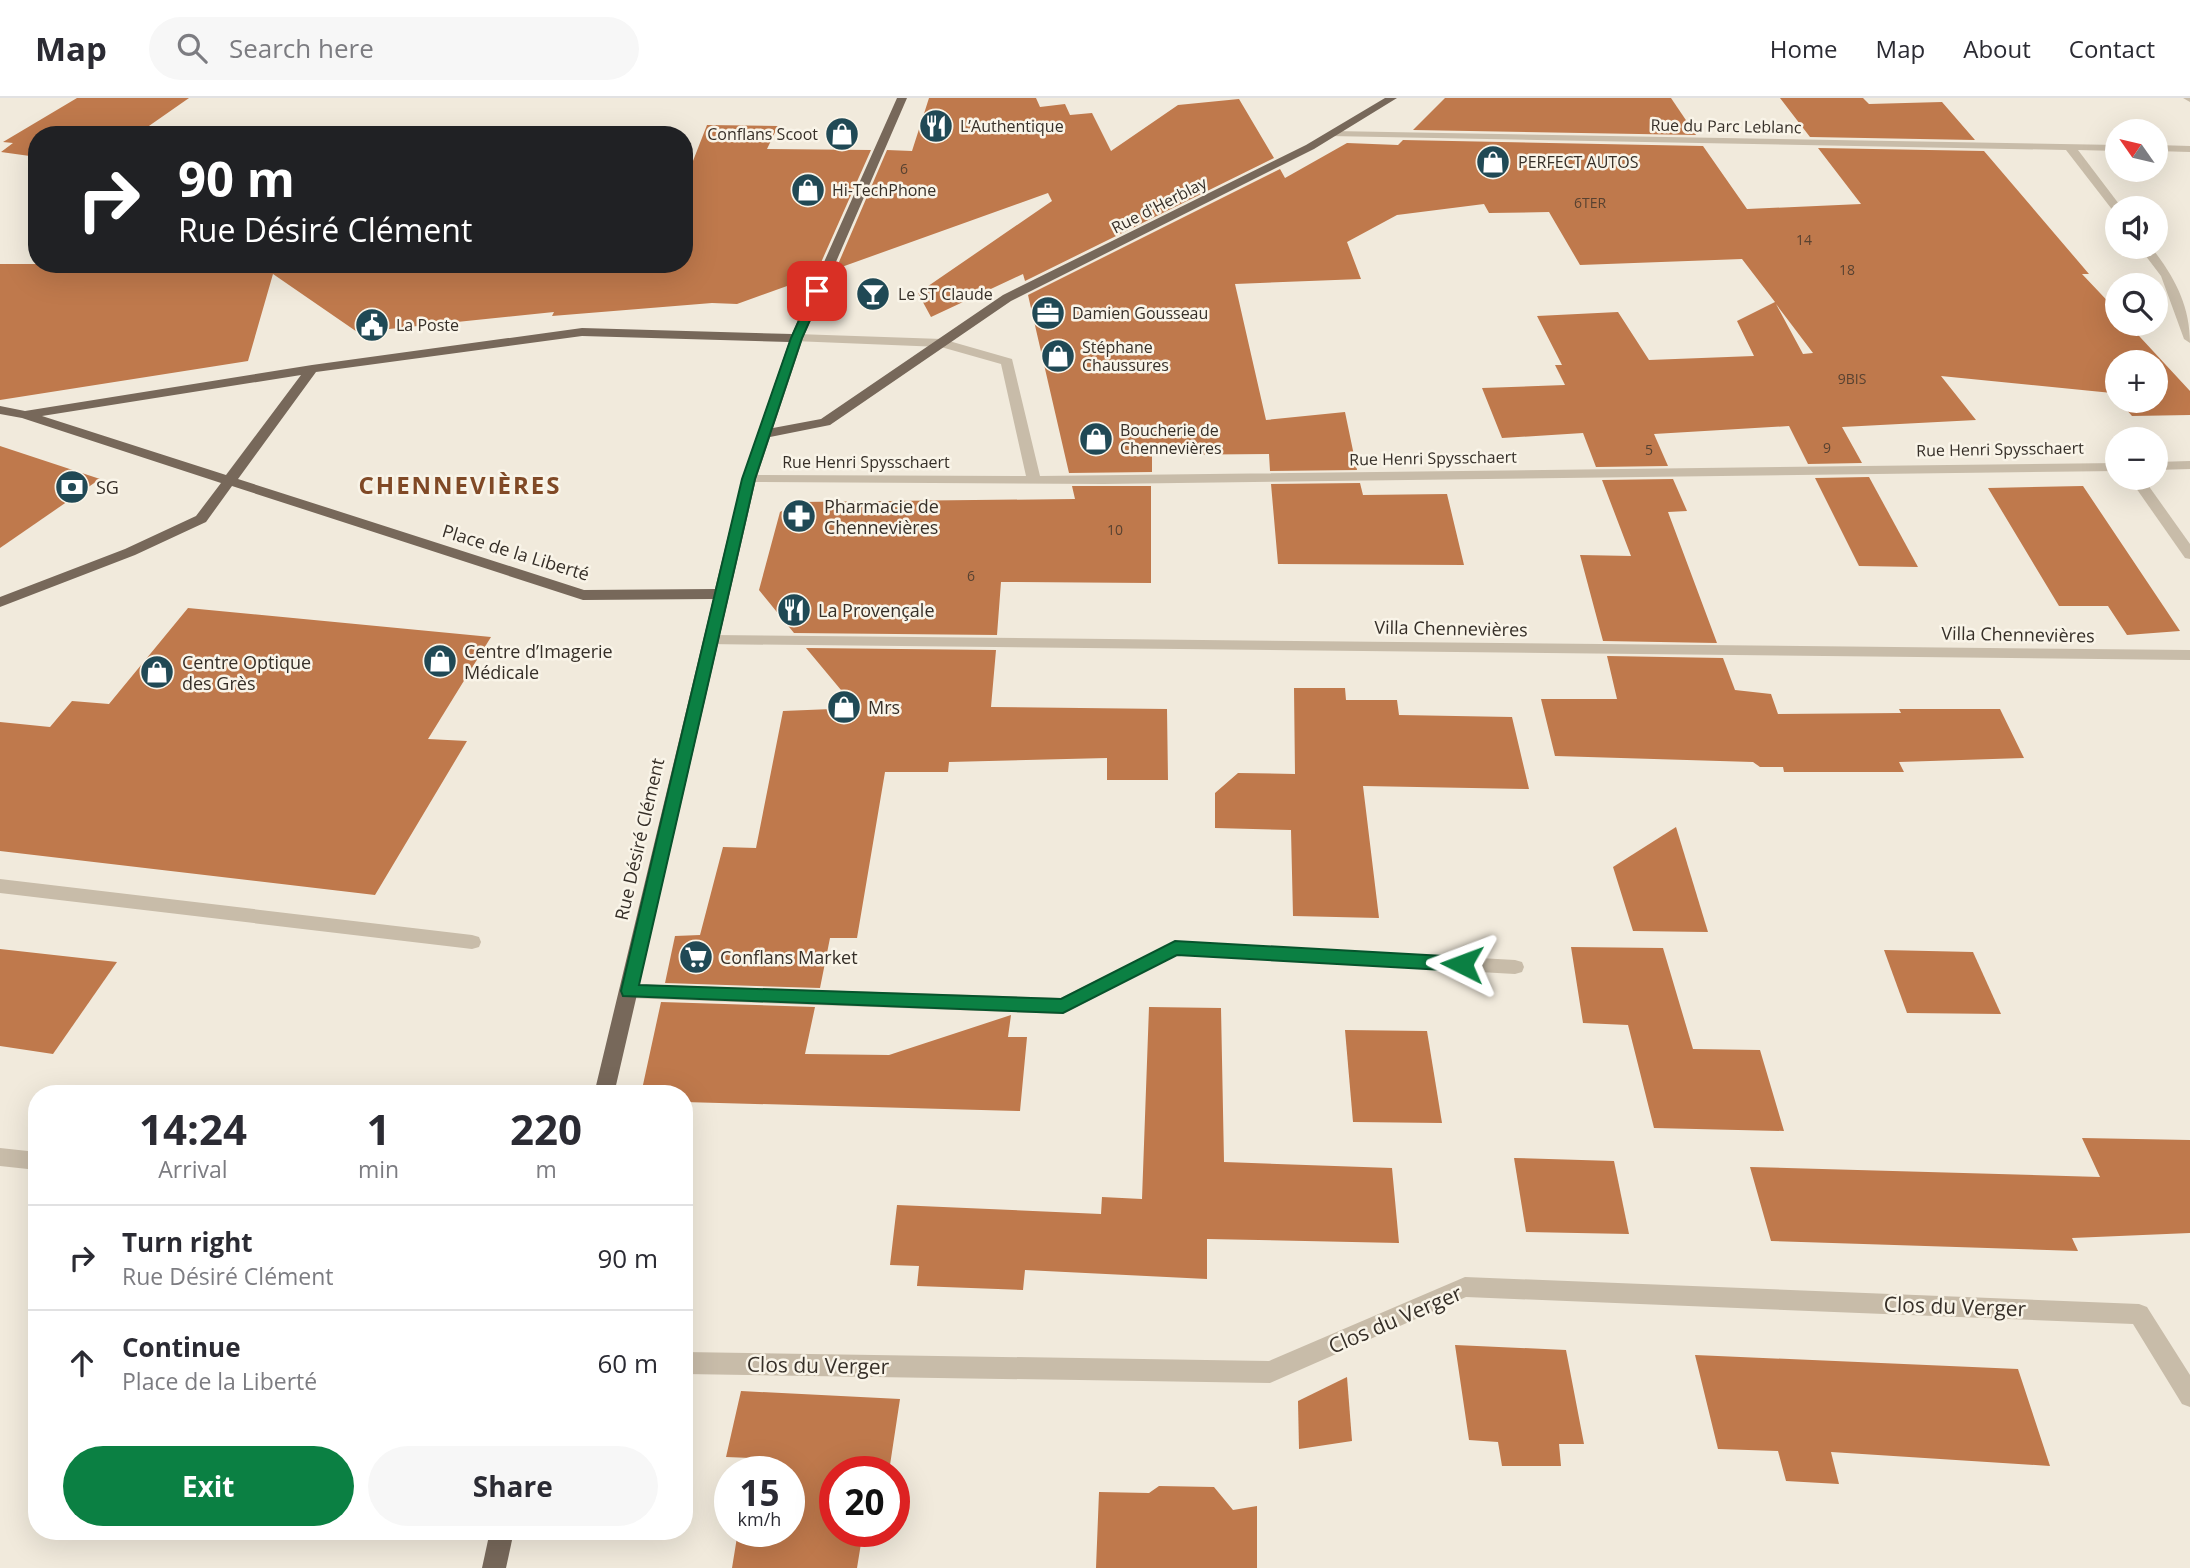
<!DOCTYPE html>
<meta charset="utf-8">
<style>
body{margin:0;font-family:"Open Sans",sans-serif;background:#f7f7f7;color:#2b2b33;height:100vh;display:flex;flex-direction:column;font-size:26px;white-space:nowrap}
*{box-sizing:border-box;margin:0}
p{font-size:23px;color:#7c7c81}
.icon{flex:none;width:38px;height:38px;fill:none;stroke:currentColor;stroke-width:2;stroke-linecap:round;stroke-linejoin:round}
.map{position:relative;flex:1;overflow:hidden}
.side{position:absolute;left:28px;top:987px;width:665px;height:455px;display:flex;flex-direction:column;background:#fff;border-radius:28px;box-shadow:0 7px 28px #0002}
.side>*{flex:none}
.guide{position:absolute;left:28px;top:28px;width:665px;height:147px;border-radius:28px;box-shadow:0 7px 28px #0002;background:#202124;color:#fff;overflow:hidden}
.needle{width:46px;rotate:304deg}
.tools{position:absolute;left:2105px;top:21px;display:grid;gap:14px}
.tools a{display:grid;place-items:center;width:63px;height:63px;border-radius:50%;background:#fff;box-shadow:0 7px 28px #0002;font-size:35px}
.speed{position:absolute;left:714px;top:1358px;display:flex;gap:14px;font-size:35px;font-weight:700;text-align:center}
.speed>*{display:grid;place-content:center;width:91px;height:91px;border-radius:50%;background:#fff;box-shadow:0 7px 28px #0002;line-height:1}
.speed small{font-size:18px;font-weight:400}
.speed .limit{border:10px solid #d22;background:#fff;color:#111}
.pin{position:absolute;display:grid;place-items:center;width:60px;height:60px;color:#fff;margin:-30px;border-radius:14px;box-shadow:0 4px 10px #0006}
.me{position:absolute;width:77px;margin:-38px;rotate:273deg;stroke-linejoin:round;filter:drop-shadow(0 0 5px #0008)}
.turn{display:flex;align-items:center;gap:24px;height:147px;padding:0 35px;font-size:32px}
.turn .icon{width:91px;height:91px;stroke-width:2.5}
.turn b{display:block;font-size:49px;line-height:60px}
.eta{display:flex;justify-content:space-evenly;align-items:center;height:119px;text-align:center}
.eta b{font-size:42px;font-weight:700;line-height:49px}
.action{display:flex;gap:14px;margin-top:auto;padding:14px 35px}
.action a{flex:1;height:80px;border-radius:42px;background:#0b8043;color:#fff;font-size:28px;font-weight:700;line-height:80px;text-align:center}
.action a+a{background:#f7f7f7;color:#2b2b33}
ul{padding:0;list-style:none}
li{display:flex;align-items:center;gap:21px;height:105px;padding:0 35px;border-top:2px solid #e1e1e2}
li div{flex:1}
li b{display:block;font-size:26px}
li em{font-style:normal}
header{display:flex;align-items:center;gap:42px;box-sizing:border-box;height:98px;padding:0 35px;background:#fff;border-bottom:2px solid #e1e1e2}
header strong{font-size:33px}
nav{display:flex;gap:38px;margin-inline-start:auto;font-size:24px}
.search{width:490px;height:63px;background:#f7f7f7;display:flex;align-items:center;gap:18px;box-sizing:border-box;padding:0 24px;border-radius:38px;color:#7c7c81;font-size:26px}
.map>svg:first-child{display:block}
.building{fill:#bf794c;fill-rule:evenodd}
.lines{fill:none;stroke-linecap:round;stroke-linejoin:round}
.minor{fill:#c8bca9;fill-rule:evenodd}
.major{fill:#77685a;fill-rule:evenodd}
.route{fill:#0b8043;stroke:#07532c;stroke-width:2}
.labels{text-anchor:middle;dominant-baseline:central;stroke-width:5;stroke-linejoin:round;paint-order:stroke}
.number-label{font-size:14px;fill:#584231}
.far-poi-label{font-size:16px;fill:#362f28;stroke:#f9f4e8;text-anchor:start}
.far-street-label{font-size:16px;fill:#362f28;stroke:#f9f4e8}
.poi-label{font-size:18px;fill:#362f28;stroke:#f9f4e8;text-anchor:start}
.street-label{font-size:18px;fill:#362f28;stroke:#f9f4e8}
.near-street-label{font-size:21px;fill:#362f28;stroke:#f9f4e8}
.district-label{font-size:24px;font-weight:bold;letter-spacing:2px;fill:#804926;stroke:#f9f4e8}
</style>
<header>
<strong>Map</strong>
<div class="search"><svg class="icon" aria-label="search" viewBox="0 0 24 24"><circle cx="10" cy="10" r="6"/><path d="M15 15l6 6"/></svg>Search here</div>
<nav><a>Home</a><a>Map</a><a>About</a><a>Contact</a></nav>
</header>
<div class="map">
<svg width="2190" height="1470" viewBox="0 0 2190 1470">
<rect width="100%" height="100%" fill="#f1eadc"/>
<g class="building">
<path d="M77,0H189L136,37H37V59L1,54L13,45L3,44Z"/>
<path d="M929,0H1036L1040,9L1065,6L1070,17L1092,15L1111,53L1178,7L1239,1L1274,60L1025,183L1023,176L931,219L918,195L1052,103L1048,95L836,171L887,52L912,53Z"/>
<path d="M1445,0H1671L1696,37L1413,32Z"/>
<path d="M1780,0H1863L1869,6L1942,4L1975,42L1810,39Z"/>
<path d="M707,27L778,28L767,51L871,52L815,178L737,206L712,205L552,218L554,214L389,231L363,238L273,176L248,263L0,302V166H129L124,173L264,169L259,166H684V86Z"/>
<path d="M1403,42L1703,48L1747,111L1861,106L1818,50L1984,53L2089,176H2082L2118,214V226H2128L2190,293V317L2132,318L2119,303H2156V264H2118V301L2112,295L1941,278L1976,322L1842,329L1862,365L1808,366L1789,328L1654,336L1668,368L1596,369L1583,335L1502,340L1482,290L1565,287L1555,267H1562L1537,218L1618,214L1649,262L1754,258L1737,223L1775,204L1742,161L1580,167L1549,114L1489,115L1484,106L1397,117L1347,144L1361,181L1235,186L1266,322L1345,314L1357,372L1270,373L1269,356L1152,357V374L1069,375L1028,197L1280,71L1285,80L1347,45L1398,47ZM1776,206L1813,255L1803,256Z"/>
<path d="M0,348L100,381L0,450Z"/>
<path d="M1869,379L1918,469L1859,468L1815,380Z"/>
<path d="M1673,381L1687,413L1668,414L1717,545L1603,543L1580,457L1631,458L1602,382Z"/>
<path d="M1360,385L1363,397L1447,396L1464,467L1278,466L1271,386Z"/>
<path d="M1072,388H1151V485L1001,484L997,537L794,535L759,492L780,414L799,404L1075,401Z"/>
<path d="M2083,388L2164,509L2180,533L2127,537L2108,508H2059L1988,390Z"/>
<path d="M188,510L491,539L428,641L467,643L375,797L0,753V624L50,629L72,603L109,606Z"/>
<path d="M806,550L996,552L991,609L1167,611L1168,682H1107V660L949,664L948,674H885L857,840H830L820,890L665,885L675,838L700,837L723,749L756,750L783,613L856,610Z"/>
<path d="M1607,558L1723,560L1735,592L1771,596L1778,616L1901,615L1899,611H2000L2024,660L1899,664L1904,674H1784L1783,669H1760L1753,664L1555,658L1541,601H1617Z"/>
<path d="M1294,590H1345L1346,602H1397L1399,617L1512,619L1529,691L1363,688L1379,820L1293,818L1291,732L1215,730V695L1238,675L1295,676Z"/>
<path d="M1676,729L1708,834L1633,833L1613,769Z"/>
<path d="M1571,849L1663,850L1693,951L1760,952L1784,1033L1654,1030L1628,927L1583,925Z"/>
<path d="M0,851L117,864L53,956L0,948Z"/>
<path d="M1884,852L1973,854L2001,916L1907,915Z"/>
<path d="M661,904L815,909L805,956L889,957L1011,917L1008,939H1027L1020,1013L684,1004V996H641Z"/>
<path d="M1149,909L1221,910L1224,1064L1392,1070L1399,1145L1207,1141V1181L1025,1172L1023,1192L917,1188L919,1168L890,1167L897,1107L1101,1116L1102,1099L1142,1101Z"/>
<path d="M1345,932L1427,933L1442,1025L1353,1024Z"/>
<path d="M2082,1040L2190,1042V1135L2072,1140L2078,1153L1771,1143L1750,1069L2100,1079Z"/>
<path d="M1514,1060L1614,1063L1629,1136L1526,1134Z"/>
<path d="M1455,1247L1566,1252L1584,1346H1559L1561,1368H1502L1498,1344L1469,1342Z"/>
<path d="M1695,1257L2018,1271L2050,1368L1831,1354L1839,1386L1786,1383L1778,1353L1718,1351Z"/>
<path d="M1347,1279L1352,1343L1299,1351L1298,1303Z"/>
<path d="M741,1293L900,1301L890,1367H873L872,1374H835V1433H863L857,1470H732L738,1433H789V1374H749L751,1360L726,1359Z"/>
<path d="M1159,1388L1214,1389L1233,1412L1257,1408V1470H1096L1099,1394L1149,1395Z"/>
</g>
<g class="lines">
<g class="minor">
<path d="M2183,0H2190V4Z"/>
<path d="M1333,33L2118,47V53L2078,52L2122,110H2118V115L2114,114L2066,52L1329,38L1328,36Z"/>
<path d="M2156,47L2190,48V54L2156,53Z"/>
<path d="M2139,149H2151C2174,178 2190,207 2190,245L2184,241L2161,178Z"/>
<path d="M797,236L942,241L1012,261L1040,378L2118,365V373L1103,386L744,384L742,381L749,377L1026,378L1001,266L941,249L793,243L791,240Z"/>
<path d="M2190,363V371L2156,372V364Z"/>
<path d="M2129,380H2143L2190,446V461L2185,460Z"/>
<path d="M711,537L2190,552V562L705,546L703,542Z"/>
<path d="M0,781L472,837L479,839L481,844L479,849L472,851L0,795Z"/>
<path d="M1175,843L1515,862L1522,864L1524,869L1522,874L1515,876L1177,857L1063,916L629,900L622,898L619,893L622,888L629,886L1061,900Z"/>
<path d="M0,1050L37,1054V1072L0,1068Z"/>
<path d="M1465,1179L2139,1206L2147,1209L2190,1277V1309L2182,1306L2133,1226L1466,1199L1270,1285L684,1276V1254L1269,1263Z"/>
</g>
<g class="major">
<path d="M897,0H907L803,240L773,330L821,321L1003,197L1306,47L1385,0H1397L1314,51L1011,203L830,327L770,339L756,381L614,996H594L713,501L583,502L232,388L206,424L135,457L0,509V499L125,451L196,418L221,385L22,320L0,316V308L25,313L312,267L582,230L792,236ZM582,238L789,244L742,381L715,491L584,492L238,381L316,274ZM301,277L226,377L42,318Z"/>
<path d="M490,1433H514L506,1470H482Z"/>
</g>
</g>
<path class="route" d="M817,190L823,193L802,240L755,381L639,887L1061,901L1175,843L1462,859L1468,861L1471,866L1468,871L1462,873L1177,857L1063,915L623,898L621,893L742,381L791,240L812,193Z"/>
<defs>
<g id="restaurant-disc" transform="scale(1.75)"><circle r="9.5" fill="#204955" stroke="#f9f4e8"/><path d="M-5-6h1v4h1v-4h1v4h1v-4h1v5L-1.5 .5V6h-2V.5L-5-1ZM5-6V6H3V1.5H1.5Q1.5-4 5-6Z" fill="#fff"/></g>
<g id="shop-disc" transform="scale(1.75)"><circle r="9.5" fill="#204955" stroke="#f9f4e8"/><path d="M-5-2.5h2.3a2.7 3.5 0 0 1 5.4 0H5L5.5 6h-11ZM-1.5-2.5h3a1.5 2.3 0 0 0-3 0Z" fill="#fff"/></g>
<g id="bar-disc" transform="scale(1.75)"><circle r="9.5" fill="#204955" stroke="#f9f4e8"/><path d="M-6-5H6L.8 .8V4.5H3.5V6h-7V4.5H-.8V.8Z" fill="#fff"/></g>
<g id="office-disc" transform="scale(1.75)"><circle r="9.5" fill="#204955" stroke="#f9f4e8"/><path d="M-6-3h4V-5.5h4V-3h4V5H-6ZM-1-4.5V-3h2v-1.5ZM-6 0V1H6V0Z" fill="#fff"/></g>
<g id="civic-disc" transform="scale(1.75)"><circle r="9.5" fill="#204955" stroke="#f9f4e8"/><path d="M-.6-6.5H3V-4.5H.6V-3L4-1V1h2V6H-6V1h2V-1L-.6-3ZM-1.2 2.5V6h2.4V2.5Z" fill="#fff"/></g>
<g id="bank-disc" transform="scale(1.75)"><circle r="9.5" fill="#204955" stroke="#f9f4e8"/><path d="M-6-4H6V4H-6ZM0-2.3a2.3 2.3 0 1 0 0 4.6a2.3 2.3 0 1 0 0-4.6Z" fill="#fff"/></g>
<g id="pharmacy-disc" transform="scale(1.75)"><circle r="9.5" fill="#204955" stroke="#f9f4e8"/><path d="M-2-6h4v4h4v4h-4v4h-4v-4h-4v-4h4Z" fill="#fff"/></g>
<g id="supermarket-disc" transform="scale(1.75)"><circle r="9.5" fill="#204955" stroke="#f9f4e8"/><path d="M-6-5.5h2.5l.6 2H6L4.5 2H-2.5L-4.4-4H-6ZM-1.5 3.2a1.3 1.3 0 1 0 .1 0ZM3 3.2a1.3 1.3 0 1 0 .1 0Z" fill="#fff"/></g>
</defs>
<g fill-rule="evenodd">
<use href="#restaurant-disc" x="936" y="28"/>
<use href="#shop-disc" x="842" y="36"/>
<use href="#shop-disc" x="1493" y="64"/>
<use href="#shop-disc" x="808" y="92"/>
<use href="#bar-disc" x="873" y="196"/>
<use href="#office-disc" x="1048" y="215"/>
<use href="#civic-disc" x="372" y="227"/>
<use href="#shop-disc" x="1058" y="258"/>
<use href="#shop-disc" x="1096" y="341"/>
<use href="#bank-disc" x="72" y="389"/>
<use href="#pharmacy-disc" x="799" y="418"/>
<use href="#restaurant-disc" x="794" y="512"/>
<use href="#shop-disc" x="440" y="563"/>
<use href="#shop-disc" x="157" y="574"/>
<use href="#shop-disc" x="844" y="609"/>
<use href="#supermarket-disc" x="696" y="859"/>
</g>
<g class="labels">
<g class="number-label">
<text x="904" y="70">6</text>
<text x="1590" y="104">6TER</text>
<text x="1804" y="141">14</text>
<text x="1847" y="171">18</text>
<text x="1852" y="280">9BIS</text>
<text x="1827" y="349">9</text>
<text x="1649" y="351">5</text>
<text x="1115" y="431">10</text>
<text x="971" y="477">6</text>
</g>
<g class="far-poi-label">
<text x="960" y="28">L’Authentique</text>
<text x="818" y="36" text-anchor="end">Conflans Scoot</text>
<text x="1518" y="64">PERFECT AUTOS</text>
<text x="832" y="92">Hi-TechPhone</text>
<text x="898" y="196">Le ST Claude</text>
<text x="1072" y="215">Damien Gousseau</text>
<text x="396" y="227">La Poste</text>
<text x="1082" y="249">Stéphane<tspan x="1082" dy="18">Chaussures</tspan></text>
<text x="1120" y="332">Boucherie de<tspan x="1120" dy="18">Chennevières</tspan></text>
</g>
<g class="far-street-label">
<text transform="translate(1726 28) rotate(1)">Rue du Parc Leblanc</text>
<text transform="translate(1159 107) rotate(-27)">Rue d'Herblay</text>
<text transform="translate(2000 351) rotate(-1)">Rue Henri Spysschaert</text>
<text transform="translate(1433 360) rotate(-1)">Rue Henri Spysschaert</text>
<text x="866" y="364">Rue Henri Spysschaert</text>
</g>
<g class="poi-label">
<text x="96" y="389">SG</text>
<text x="824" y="408">Pharmacie de<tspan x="824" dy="21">Chennevières</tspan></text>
<text x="818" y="512">La Provençale</text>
<text x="464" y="553">Centre d’Imagerie<tspan x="464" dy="21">Médicale</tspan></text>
<text x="182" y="564">Centre Optique<tspan x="182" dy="21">des Grès</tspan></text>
<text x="868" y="609">Mrs</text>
<text x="720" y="859">Conflans Market</text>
</g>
<g class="street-label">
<text transform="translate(516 454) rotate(17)">Place de la Liberté</text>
<text transform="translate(1451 530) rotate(1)">Villa Chennevières</text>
<text transform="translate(2018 536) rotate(1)">Villa Chennevières</text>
<text transform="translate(639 741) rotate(-77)">Rue Désiré Clément</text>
</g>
<g class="near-street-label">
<text transform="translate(1955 1208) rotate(2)">Clos du Verger</text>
<text transform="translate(1395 1221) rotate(-23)">Clos du Verger</text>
<text transform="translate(818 1267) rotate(1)">Clos du Verger</text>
</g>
<g class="district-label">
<text x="460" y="386">CHENNEVIÈRES</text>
</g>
</g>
</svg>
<div class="tools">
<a><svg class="needle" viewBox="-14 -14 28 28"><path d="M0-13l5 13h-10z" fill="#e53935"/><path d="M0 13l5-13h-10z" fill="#7c7c81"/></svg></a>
<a><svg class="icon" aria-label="sound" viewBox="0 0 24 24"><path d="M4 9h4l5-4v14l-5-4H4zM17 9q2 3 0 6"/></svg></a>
<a><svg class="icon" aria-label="search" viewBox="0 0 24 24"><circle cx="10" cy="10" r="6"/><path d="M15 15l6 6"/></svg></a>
<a>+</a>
<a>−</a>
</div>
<div class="speed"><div>15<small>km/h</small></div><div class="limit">20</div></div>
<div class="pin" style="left:817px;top:193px;background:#d93025"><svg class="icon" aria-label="arrive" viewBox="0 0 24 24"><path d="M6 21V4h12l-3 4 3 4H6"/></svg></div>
<svg class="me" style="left:1462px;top:866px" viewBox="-20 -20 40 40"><path d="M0-17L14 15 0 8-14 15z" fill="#0b8043" stroke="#fff" stroke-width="4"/></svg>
<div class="guide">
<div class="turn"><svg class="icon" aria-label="right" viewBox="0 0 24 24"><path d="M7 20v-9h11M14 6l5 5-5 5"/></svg><div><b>90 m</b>Rue Désiré Clément</div></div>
</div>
<section class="side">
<div class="eta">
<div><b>14:24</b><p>Arrival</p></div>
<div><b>1</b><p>min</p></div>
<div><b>220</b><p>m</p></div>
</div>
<ul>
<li><svg class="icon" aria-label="right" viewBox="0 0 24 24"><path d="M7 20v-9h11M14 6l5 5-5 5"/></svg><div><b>Turn right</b><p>Rue Désiré Clément</p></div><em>90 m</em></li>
<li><svg class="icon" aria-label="ahead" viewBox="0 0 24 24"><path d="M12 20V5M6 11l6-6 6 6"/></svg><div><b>Continue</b><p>Place de la Liberté</p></div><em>60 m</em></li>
</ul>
<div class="action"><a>Exit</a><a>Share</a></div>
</section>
</div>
